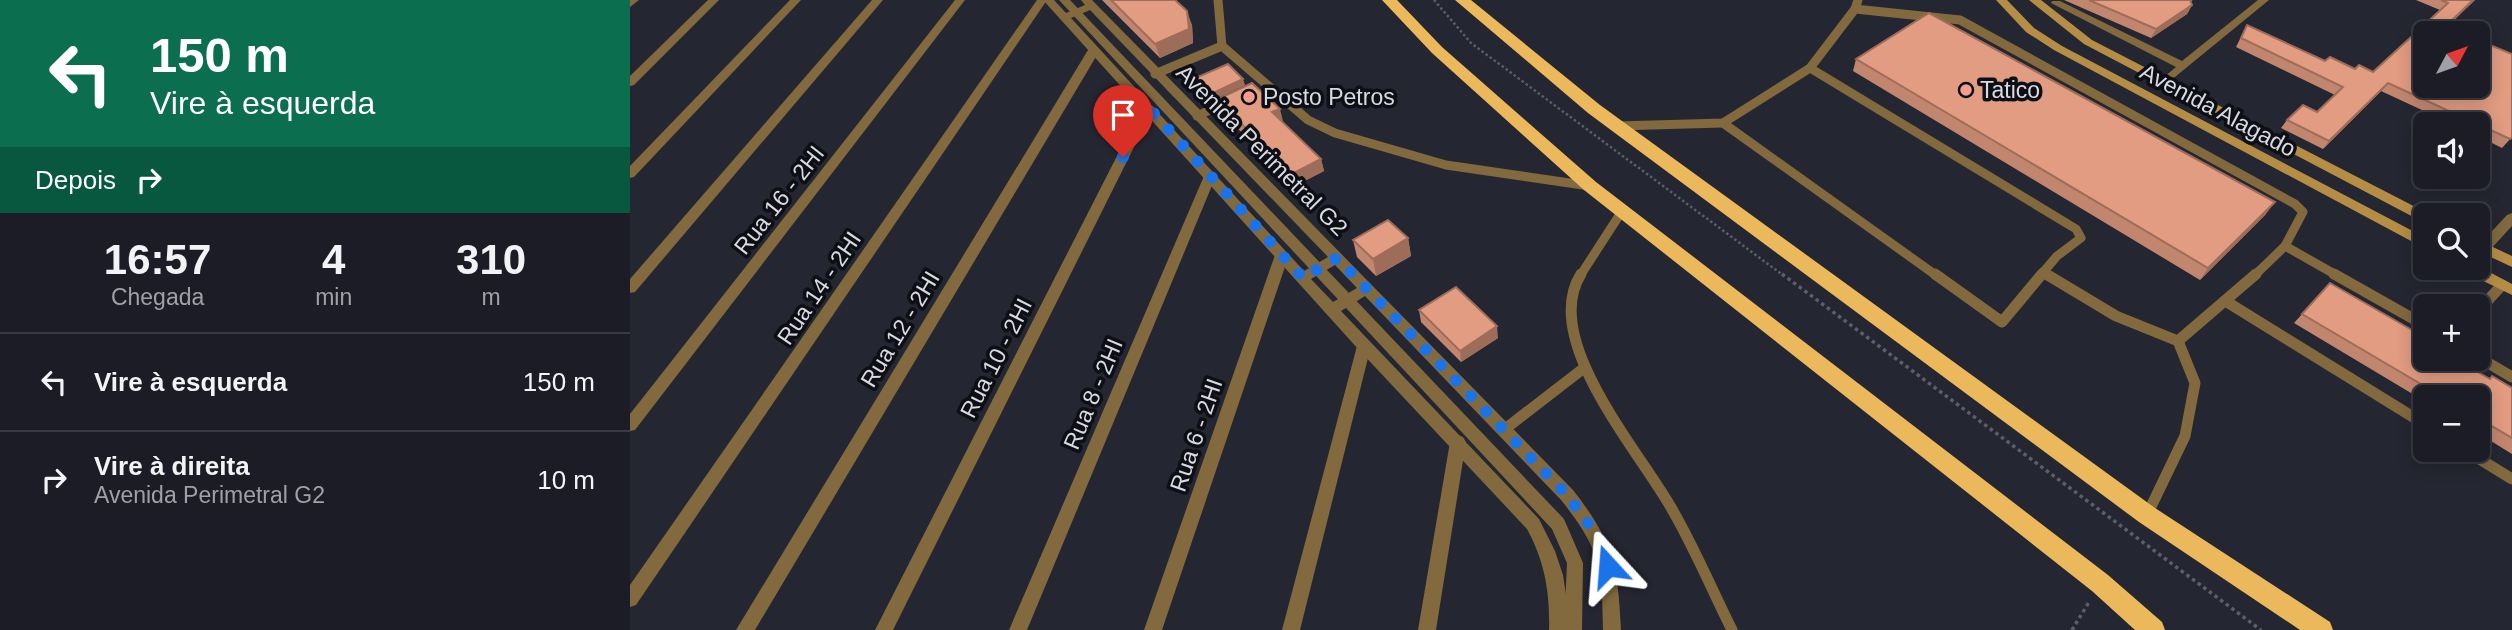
<!DOCTYPE html>
<html lang="pt">
<meta charset="utf-8">
<style>
body{margin:0;font-family:Helvetica,sans-serif;background:#24252d;color:#f1f3f6;height:100vh;display:flex;flex-direction:column;font-size:26px;white-space:nowrap}
*{box-sizing:border-box;margin:0}
p{font-size:23px;color:#a0a1a7}
.icon{flex:none;width:38px;height:38px;fill:none;stroke:currentColor;stroke-width:2;stroke-linecap:round;stroke-linejoin:round}
.map{position:relative;flex:1;overflow:hidden}
.details{display:flex;flex-direction:column;background:#1b1c25;width:630px}
.details>*{flex:none}
.banner{background:#0b6e4f;color:#fff;overflow:hidden}
.needle{width:46px;rotate:49deg}
.fabs{position:absolute;left:1783px;top:21px;display:grid;gap:14px}
.fabs a{display:grid;place-items:center;width:77px;height:77px;border-radius:10px;background:#1b1c25;box-shadow:0 4px 18px #0003,0 0 0 2px #393a42;font-size:35px}
.pin{position:absolute;display:grid;place-items:center;width:60px;height:60px;color:#fff;margin:-72px -30px;border-radius:50% 50% 50% 0;rotate:-45deg;box-shadow:0 0 7px #0007}
.pin .icon{rotate:45deg}
.me{position:absolute;width:77px;margin:-38px;rotate:341deg;stroke-linejoin:round;filter:drop-shadow(0 0 5px #0008)}
.turn{display:flex;align-items:center;gap:24px;height:147px;padding:0 35px;font-size:32px}
.turn .icon{width:91px;height:91px;stroke-width:2.5}
.turn b{display:block;font-size:49px;line-height:60px}
.then{display:flex;align-items:center;height:66px;padding:0 35px;background:#0003;gap:14px;font-size:26px}
.eta{display:flex;justify-content:space-evenly;align-items:center;height:119px;text-align:center}
.eta b{font-size:42px;font-weight:800;line-height:49px}
ul{padding:0;list-style:none}
li{display:flex;align-items:center;gap:21px;height:98px;padding:0 35px;border-top:2px solid #393a42}
li div{flex:1}
li b{display:block;font-size:26px}
li em{font-style:normal}
main{display:flex;flex:1;min-height:0}
.map>svg:first-child{display:block}
.lines{fill:none;stroke-linecap:round;stroke-linejoin:round}
.path-far1{stroke:#5c5e68;stroke-width:2.5;stroke-dasharray:2.5 2.5;stroke-linecap:butt}
.path{stroke:#5c5e68;stroke-width:3.5;stroke-dasharray:3.5 3.5;stroke-linecap:butt}
.service-far1{stroke:#82693e;stroke-width:9}
.service{stroke:#82693e;stroke-width:11}
.pedestrian{fill:#82693e;fill-rule:evenodd}
.minor{fill:#82693e;fill-rule:evenodd}
.tertiary{fill:#82693e;fill-rule:evenodd}
.secondary{fill:#b68d45;fill-rule:evenodd}
.trunk{fill:#ecb85c;fill-rule:evenodd}
.wall{fill:#c2866f}
.shaded-wall{fill:#9e6d5a}
.building{fill:#e19c81;stroke:#9e6d5a;stroke-width:2}
.route{stroke:#1a73e8;stroke-width:12;stroke-dasharray:0 21.6}
.poi-dot{fill:#f59d8f;stroke:#0e0f14;stroke-width:2.5}
.labels{text-anchor:middle;dominant-baseline:central;stroke-width:7;stroke-linejoin:round;paint-order:stroke}
.poi-label{font-size:23px;fill:#d8dae2;stroke:#0e0f14;text-anchor:start}
.street-label{font-size:23px;fill:#d8dae2;stroke:#0e0f14}
</style>
<main>
<section class="details">
<div class="banner">
<div class="turn"><svg class="icon" aria-label="left" viewBox="0 0 24 24"><path d="M17 20v-9H6M10 6l-5 5 5 5"/></svg><div><b>150 m</b>Vire à esquerda</div></div>
<div class="then">Depois<svg class="icon" aria-label="right" viewBox="0 0 24 24"><path d="M7 20v-9h11M14 6l5 5-5 5"/></svg></div>
</div>
<div class="eta">
<div><b>16:57</b><p>Chegada</p></div>
<div><b>4</b><p>min</p></div>
<div><b>310</b><p>m</p></div>
</div>
<ul>
<li><svg class="icon" aria-label="left" viewBox="0 0 24 24"><path d="M17 20v-9H6M10 6l-5 5 5 5"/></svg><div><b>Vire à esquerda</b></div><em>150 m</em></li>
<li><svg class="icon" aria-label="right" viewBox="0 0 24 24"><path d="M7 20v-9h11M14 6l5 5-5 5"/></svg><div><b>Vire à direita</b><p>Avenida Perimetral G2</p></div><em>10 m</em></li>
</ul>
</section>
<div class="map">
<svg width="1882" height="630" viewBox="0 0 1882 630">
<rect width="100%" height="100%" fill="#242631"/>
<g class="lines">
<path class="path-far1" d="M804,0L841,43L1154,276"/>
<g class="path">
<path d="M1152,274L1631,630"/>
<path d="M1442,630L1459,602"/>
</g>
<g class="service-far1">
<path d="M588,0L592,46L678,120L705,133L816,165L960,186"/>
<path d="M1225,9L1330,20L1665,204L1673,212L1655,246"/>
<path d="M1180,68L1446,229L1451,238L1427,256L1410,276"/>
<path d="M525,74L592,46"/>
<path d="M567,116L601,100"/>
<path d="M1093,123L1307,276"/>
<path d="M987,126L1093,123L1180,68L1225,9L1228,0"/>
<path d="M1413,272L1419,276"/>
<path d="M950,276L992,211"/>
<path d="M1624,276L1655,246L1708,276"/>
</g>
<g class="service">
<path d="M951,274C909,340 1012,454 1043,511C1065,549 1082,590 1102,630"/>
<path d="M1305,274L1372,322L1412,274"/>
<path d="M1416,274L1486,316L1548,341L1626,274"/>
<path d="M1704,274L1796,326"/>
<path d="M1597,302L1796,425"/>
<path d="M1848,311L1872,285"/>
<path d="M1848,357L1882,377"/>
<path d="M875,429L954,368"/>
<path d="M1835,450L1882,479"/>
<path d="M1517,515L1555,436L1565,383L1548,341"/>
</g>
<path class="pedestrian" d="M429,0H440L934,519L953,563L952,630H934L937,563L922,529Z"/>
<g class="minor">
<path d="M0,0H9L0,7Z"/>
<path d="M78,0H89L4,85L0,86V76Z"/>
<path d="M160,0H171L4,177L0,178V166Z"/>
<path d="M242,0H253L5,292L0,293V279Z"/>
<path d="M325,0H335L5,430L0,431V414Z"/>
<path d="M407,0H417L6,605L0,607V585Z"/>
<path d="M1628,0H1639L1534,86L1528,82L1546,67L1421,3L1422,1H1430L1552,61Z"/>
<path d="M464,47L470,50L125,630H106L458,50Z"/>
<path d="M518,103L524,107L263,630H245L512,107Z"/>
<path d="M580,172L586,176L397,630H379L574,176Z"/>
<path d="M1882,213V226L1859,251H1849V245L1877,215Z"/>
<path d="M652,250L659,255L532,630H514L645,255Z"/>
<path d="M734,340L739,342L741,346L670,630H652L727,346L729,342Z"/>
<path d="M828,435L833,437L836,442L806,630H788L820,442L823,437Z"/>
</g>
<path class="tertiary" d="M413,0H424L436,13L455,5L451,0H462L943,490C983,541 988,566 991,630H973C972,568 971,550 931,500L735,296L711,311L909,519L925,551L933,575L937,601V630H919C920,593 915,562 897,529L729,350ZM460,10L698,257L674,271L441,18ZM705,265L727,288L703,302L681,279Z"/>
<g class="secondary">
<path d="M1366,0H1377L1404,28L1432,46L1796,238V249L1424,50L1396,32Z"/>
<path d="M1399,0H1411L1462,40L1801,215H1796V222L1791,221L1454,44Z"/>
<path d="M1848,240L1882,256V267L1848,251Z"/>
<path d="M1848,266L1882,284V295L1835,272L1833,268Z"/>
</g>
<g class="trunk">
<path d="M752,0H767L812,47L966,182L1478,575L1532,622L1535,630H1505L1462,591L954,190L802,53Z"/>
<path d="M825,0H841L970,105L1525,508L1700,622L1703,630H1670L1509,522L958,113Z"/>
</g>
</g>
<g class="wall">
<path d="M472,0H545L562,25L563,43L530,58Z"/>
<path d="M1434,0H1563L1561,1L1562,5L1557,14L1521,38Z"/>
<path d="M1786,0H1845L1817,27L1882,137L1872,148L1848,136V124H1822L1751,91L1693,149L1651,128L1657,120L1687,112L1705,95L1606,47L1617,25L1695,61L1725,69L1743,72L1810,10Z"/>
<path d="M1226,59L1636,214L1570,280L1223,71Z"/>
<path d="M563,79L615,85L581,101L565,86Z"/>
<path d="M588,99L653,121H652L691,159L694,171L659,189L642,172L639,161L592,112Z"/>
<path d="M778,238L781,256L746,276L727,257L723,240Z"/>
<path d="M1700,283L1796,359L1859,379L1862,376L1882,388V454L1848,433V397H1796V402L1664,323Z"/>
<path d="M789,310L868,338L831,362L791,322Z"/>
</g>
<g class="shaded-wall">
<path d="M1843,0H1845L1810,33L1816,26Z"/>
<path d="M1562,5L1557,14L1521,38L1526,29Z"/>
<path d="M557,11L562,25L563,43L530,58L525,44Z"/>
<path d="M613,79L615,85L581,101L579,95Z"/>
<path d="M1758,83L1751,91L1693,149L1699,141Z"/>
<path d="M650,109L653,121L646,124L642,112Z"/>
<path d="M691,159L694,171L659,189L656,177Z"/>
<path d="M1645,202L1636,214L1570,280L1578,268Z"/>
<path d="M778,238L781,256L746,276L743,259Z"/>
<path d="M867,326L868,338L831,362L830,351Z"/>
</g>
<g class="building">
<path d="M481,0H545L557,11L559,29L525,44Z"/>
<path d="M1459,0H1560L1562,5L1526,29Z"/>
<path d="M1811,0H1843L1816,26L1833,33H1796V86H1848V40L1882,54V137L1880,139L1758,83L1699,141L1657,120L1673,105L1687,112L1713,87L1611,38L1617,25L1695,61L1700,57L1725,69L1729,65L1743,72L1818,3Z"/>
<path d="M1299,13L1645,202L1578,268L1226,59Z"/>
<path d="M598,64L613,79L579,95L563,79Z"/>
<path d="M622,83L650,109L642,112L691,159L656,177L638,160L643,157L588,99Z"/>
<path d="M758,220L778,238L743,259L723,240Z"/>
<path d="M1700,283L1796,338V359H1825L1860,379L1862,376L1882,388V438L1848,418V397H1813L1672,314Z"/>
<path d="M826,287L867,326L830,351L789,310Z"/>
</g>
<g class="lines">
<path class="route" d="M493,157L518,107L673,278L707,258L937,495L974,545L978,566"/>
</g>
<g class="poi-dot">
<circle cx="1336" cy="90" r="7"/>
<circle cx="619" cy="97" r="7"/>
</g>
<g class="labels">
<g class="poi-label">
<text x="1350" y="90">Tatico</text>
<text x="633" y="97">Posto Petros</text>
</g>
<g class="street-label">
<text transform="translate(1588 110) rotate(28)">Avenida Alagado</text>
<text transform="translate(632 150) rotate(45)">Avenida Perimetral G2</text>
<text transform="translate(149 200) rotate(-52)">Rua 16 - 2HI</text>
<text transform="translate(189 288) rotate(-56)">Rua 14 - 2HI</text>
<text transform="translate(270 329) rotate(-59)">Rua 12 - 2HI</text>
<text transform="translate(366 358) rotate(-63)">Rua 10 - 2HI</text>
<text transform="translate(463 394) rotate(-67)">Rua 8 - 2HI</text>
<text transform="translate(566 435) rotate(-71)">Rua 6 - 2HI</text>
</g>
</g>
</svg>
<div class="fabs">
<a><svg class="needle" viewBox="-14 -14 28 28"><path d="M0-13l5 13h-10z" fill="#e53935"/><path d="M0 13l5-13h-10z" fill="#a0a1a7"/></svg></a>
<a><svg class="icon" aria-label="sound" viewBox="0 0 24 24"><path d="M4 9h4l5-4v14l-5-4H4zM17 9q2 3 0 6"/></svg></a>
<a><svg class="icon" aria-label="search" viewBox="0 0 24 24"><circle cx="10" cy="10" r="6"/><path d="M15 15l6 6"/></svg></a>
<a>+</a>
<a>−</a>
</div>
<div class="pin" style="left:493px;top:157px;background:#d93025"><svg class="icon" aria-label="arrive" viewBox="0 0 24 24"><path d="M6 21V4h12l-3 4 3 4H6"/></svg></div>
<svg class="me" style="left:978px;top:566px" viewBox="-20 -20 40 40"><path d="M0-17L14 15 0 8-14 15z" fill="#1a73e8" stroke="#fff" stroke-width="4"/></svg>
</div>
</main>
